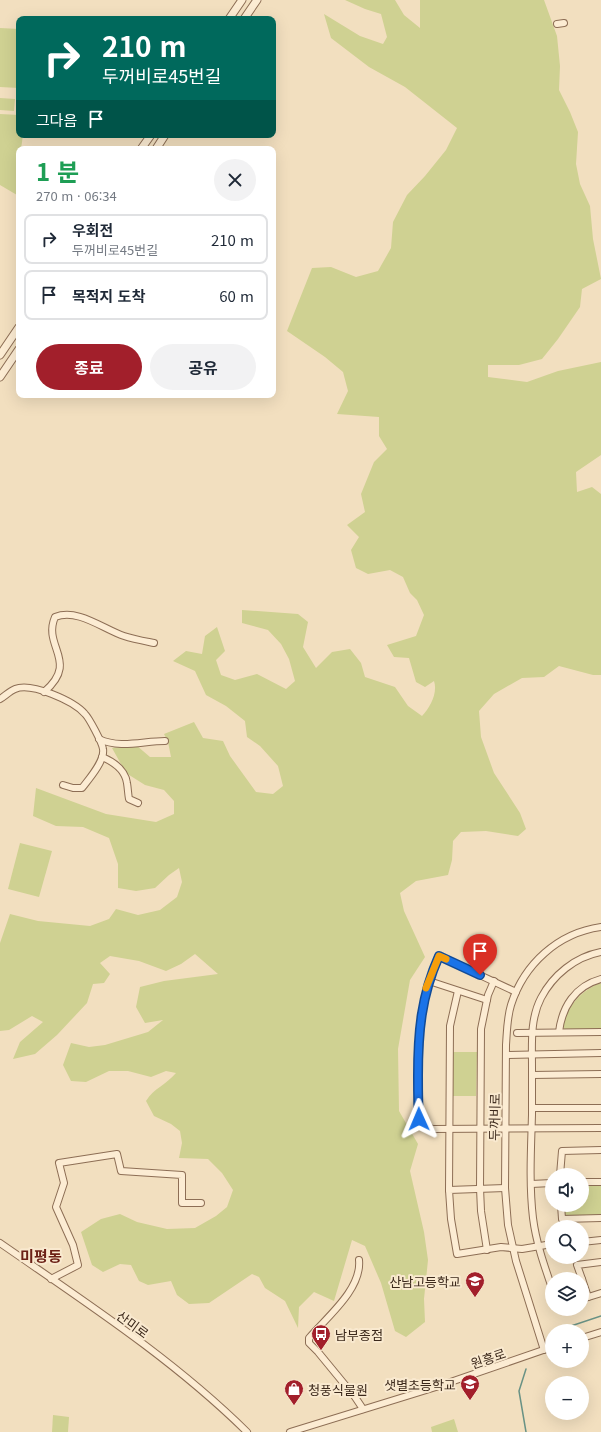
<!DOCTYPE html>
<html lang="ko">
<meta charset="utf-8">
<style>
body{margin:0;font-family:Georgia,"Noto Sans KR",serif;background:#f2f2f3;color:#1f2937;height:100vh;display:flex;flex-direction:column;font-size:15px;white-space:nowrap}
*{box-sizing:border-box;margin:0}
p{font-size:13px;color:#747a83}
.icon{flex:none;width:22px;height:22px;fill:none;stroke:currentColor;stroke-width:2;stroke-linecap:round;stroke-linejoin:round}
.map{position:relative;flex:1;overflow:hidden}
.sheet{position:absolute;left:16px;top:146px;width:260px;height:252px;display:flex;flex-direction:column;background:#fff;border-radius:8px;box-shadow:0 4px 16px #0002}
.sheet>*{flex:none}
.top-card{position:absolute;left:16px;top:16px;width:260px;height:122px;border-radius:8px;box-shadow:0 4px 16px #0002;background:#00695c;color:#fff;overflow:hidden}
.controls{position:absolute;left:545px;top:1168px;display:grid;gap:8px}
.controls a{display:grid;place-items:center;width:44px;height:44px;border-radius:50%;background:#fff;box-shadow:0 4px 16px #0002;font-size:20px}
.pin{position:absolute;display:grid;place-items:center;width:34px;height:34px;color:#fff;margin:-41px -17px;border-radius:50% 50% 50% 0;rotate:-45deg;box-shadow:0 0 4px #0007}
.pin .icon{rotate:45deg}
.me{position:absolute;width:44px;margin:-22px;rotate:359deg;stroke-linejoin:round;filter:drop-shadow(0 0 3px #0008)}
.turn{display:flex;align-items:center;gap:14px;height:84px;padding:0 20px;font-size:18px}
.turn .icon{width:52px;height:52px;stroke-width:2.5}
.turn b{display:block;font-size:28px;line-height:34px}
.then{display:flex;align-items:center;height:38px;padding:0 20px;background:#0003;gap:8px;font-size:15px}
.round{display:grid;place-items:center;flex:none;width:42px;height:42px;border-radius:21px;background:#f2f2f3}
.headline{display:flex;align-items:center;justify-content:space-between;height:68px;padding:0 20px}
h1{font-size:24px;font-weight:700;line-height:30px;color:#1e9e55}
.action{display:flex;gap:8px;margin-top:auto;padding:8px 20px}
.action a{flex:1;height:46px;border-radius:24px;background:#a21f2b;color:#fff;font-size:16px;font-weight:700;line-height:46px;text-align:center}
.action a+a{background:#f2f2f3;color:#1f2937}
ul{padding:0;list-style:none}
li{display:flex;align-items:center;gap:12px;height:50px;margin:0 8px 6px;padding:0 12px;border:2px solid #e0e1e3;border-radius:8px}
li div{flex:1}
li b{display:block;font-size:15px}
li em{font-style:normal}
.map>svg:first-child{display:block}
.green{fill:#cfd192}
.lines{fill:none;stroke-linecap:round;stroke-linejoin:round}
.stream{stroke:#699285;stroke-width:1.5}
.minor-casing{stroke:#8d6e55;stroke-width:8}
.tertiary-casing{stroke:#8d6e55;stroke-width:9}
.minor{stroke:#fcecd3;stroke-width:6}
.tertiary{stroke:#fcecd3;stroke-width:7}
.route-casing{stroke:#114b97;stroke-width:10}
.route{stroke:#1a73e8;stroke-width:7}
.slow{stroke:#f59e0b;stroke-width:7}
.labels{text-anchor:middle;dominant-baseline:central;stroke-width:4;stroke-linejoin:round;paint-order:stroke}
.street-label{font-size:13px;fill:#3b281b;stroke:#f9e9cf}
.poi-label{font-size:13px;fill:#3b281b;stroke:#f9e9cf;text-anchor:end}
.quarter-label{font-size:15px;font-weight:bold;fill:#6c2116;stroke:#f9e9cf}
</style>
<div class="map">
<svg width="601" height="1432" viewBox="0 0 601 1432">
<rect width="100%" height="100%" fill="#f2dfbf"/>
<g class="green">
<path d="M345,0H395L404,15L420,28V0H544L557,36L560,66L559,90L570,112L578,132L576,164L580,184L590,206L593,239L601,279L582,289L580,307L558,339L542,359L519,365H488V377L527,382L558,371L601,362V455L576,472L577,492L592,487L601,494V675H593L559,666L544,677L522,678L494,694L479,711L481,737L494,773L520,813L526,829L518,836L486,831L461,832L453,841L452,860L448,875L416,881L400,893L404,911L425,957L410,980L398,1049L399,1111L418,1144L410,1171L424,1232L428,1260L424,1299L425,1322L406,1337L395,1331L381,1283L365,1246L352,1240L334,1301L314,1292L299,1307L298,1328L285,1301L265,1288L259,1277L252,1274L209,1303L189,1304L177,1295L171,1281L148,1285L139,1281L131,1265L120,1264L103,1272L92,1265L81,1232L101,1219L120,1214L137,1222L167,1229L195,1228L216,1216L227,1207L233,1190L222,1173L208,1159L179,1158L182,1143L180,1131L171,1124L154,1116L146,1101C154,1088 166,1085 176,1073L166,1071L151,1077L128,1071H109L86,1082L71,1081L63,1065L71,1043L89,1047L105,1045L148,1032L163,1020L145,1023L136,1007L140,987L164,981L218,974L195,954L181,964L166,971L139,961L110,956L100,963L110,974L104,983L93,984L87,1003L57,1035L35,1054L13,1059L20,1042L43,1022L32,1016L9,1030L0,1031V943L10,914L38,921L90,926L109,919L116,909L138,915L160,910L177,897L182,882L179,868L169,875L155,888L136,891L118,888V864L109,838L83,827L56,826L33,816L36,788L106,814L156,822L174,814V801L164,790L145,785L126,773L112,748L136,745L150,757H171L168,742L164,734L194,722L203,738L223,741L230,756L256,792L273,794L283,786L278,766L260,746L247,737L245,721L226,706L206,695L195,671L173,661L186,651L202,654L205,636L217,627L225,651L216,660L221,675L235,680L257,674L286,689L295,681L289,659L281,644L268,630L242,623V610L298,614L308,622L303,647L316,668L332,652L350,649L361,663L365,677L395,687L408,706L422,716C430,708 438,693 434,681L425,687L416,682L409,658L394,657L387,645L416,636L424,615L417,600L410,593L403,577L390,570L368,574L356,568L351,550L359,537L347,525L365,512L361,494L374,462L387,449L379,436V417L337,414L348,391L343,372L325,357L287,331L312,268L331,267L356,277L378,271L391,248L393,222L407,195L425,176L446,150L457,128L405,87L369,67L331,38L324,14L360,36L383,44L387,37L381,14L365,9Z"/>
<path d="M0,28L19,29V88L0,87Z"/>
<path d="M0,98L15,99L14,111L0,110Z"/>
<path d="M0,114L19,115V135H23L21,149H19V173L17,195L0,185Z"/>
<path d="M20,843L52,851L39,897L8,889Z"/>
<path d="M600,983L601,984V1028L599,1030H565C561,1025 563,1021 566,1015C573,1000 584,990 600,983Z"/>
<path d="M452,1052H477L476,1096H452Z"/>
<path d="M582,1185L601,1186V1215L569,1217L563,1212L562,1205H582Z"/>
<path d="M53,1415L69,1417L68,1432H52Z"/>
<path d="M454,1419L458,1432H432L431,1427Z"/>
</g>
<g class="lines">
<g class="stream">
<path d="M556,1331L601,1316"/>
<path d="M526,1369L519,1391L526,1432"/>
</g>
<g class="minor-casing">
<g id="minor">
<path d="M557,24L564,23"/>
<path d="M44,692C80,661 42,647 55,617C78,608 103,629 124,636C133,639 144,641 154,643"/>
<path d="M0,699C5,696 10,691 15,689C31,682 74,701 85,714C89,718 102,742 103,749C105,761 89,779 82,788H73L63,785"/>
<path d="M99,739C120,749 143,741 165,741"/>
<path d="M102,757C114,762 125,769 127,783C128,789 128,794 129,799L138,803"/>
<path d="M429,981L487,1000"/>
<path d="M516,992L439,956C415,1008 419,1057 418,1114C419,1124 423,1127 433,1129L601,1128"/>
<path d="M559,1032C562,1007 575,986 601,979"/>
<path d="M517,1033L601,1032"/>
<path d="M506,1055L601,1053"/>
<path d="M532,1075L601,1074"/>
<path d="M532,1108H601"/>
<path d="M560,1175L562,1151L601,1150"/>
<path d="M582,1182H601"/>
<path d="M531,1184L552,1183"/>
<path d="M505,1188L449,1190L451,1219L457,1254L501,1247L522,1249L552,1244"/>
<path d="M449,1190L450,1026L458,991"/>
<path d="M561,1205L562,1219L601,1218"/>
<path d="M582,1242L601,1240"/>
<path d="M0,1243C85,1302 173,1359 247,1432"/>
<path d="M487,1250L481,1211L480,1188L481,1029L488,995L494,981"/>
<path d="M359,1260C362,1289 327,1317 309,1338V1343L318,1352L355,1397L363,1409"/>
<path d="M51,1279L78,1265L73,1245L56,1207L64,1183L59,1163L117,1154L121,1171L182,1175V1203H201"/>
<path d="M582,1279L577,1265L601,1262"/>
<path d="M582,1279L588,1297"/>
<path d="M552,1288C544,1265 536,1242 533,1218C529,1184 531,1149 532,1115C532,1099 532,1083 532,1067C532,1044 530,1019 541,998C553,975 575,957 601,952"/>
<path d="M582,1299L601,1293"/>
<path d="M582,1338L601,1332"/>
<path d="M544,1350L516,1261L508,1225L505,1188L506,1045C507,1031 507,1018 511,1005C524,964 558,933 601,927"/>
<path d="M290,1432L436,1387L552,1347"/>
</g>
</g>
<g class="tertiary-casing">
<g id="tertiary">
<path d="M229,19L242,0"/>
<path d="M244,19L257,0"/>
<path d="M141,149L151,135"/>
<path d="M156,149L165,135"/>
<path d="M0,355L19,327"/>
<path d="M0,377L19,349"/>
</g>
</g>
<use href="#minor" class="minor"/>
<use href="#tertiary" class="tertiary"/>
</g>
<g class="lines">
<g class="route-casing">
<path id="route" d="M419,1119C418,1105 418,1091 418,1076C418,1033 421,996 439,956L480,975"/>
</g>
<use href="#route" class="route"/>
<path class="slow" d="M426,988L439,956L446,959"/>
</g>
<defs>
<g id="school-pin" transform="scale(1)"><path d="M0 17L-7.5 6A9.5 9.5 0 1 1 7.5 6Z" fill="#a21f2b" stroke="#f9e9cf"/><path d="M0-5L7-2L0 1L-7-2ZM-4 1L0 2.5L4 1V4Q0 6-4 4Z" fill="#fff"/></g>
<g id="bus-pin" transform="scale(1)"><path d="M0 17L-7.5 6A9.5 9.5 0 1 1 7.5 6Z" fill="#a21f2b" stroke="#f9e9cf"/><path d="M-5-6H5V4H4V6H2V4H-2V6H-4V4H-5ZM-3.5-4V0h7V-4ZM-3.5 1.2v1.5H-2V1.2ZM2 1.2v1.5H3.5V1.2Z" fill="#fff"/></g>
<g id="shop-pin" transform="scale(1)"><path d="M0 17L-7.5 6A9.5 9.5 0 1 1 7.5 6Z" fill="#a21f2b" stroke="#f9e9cf"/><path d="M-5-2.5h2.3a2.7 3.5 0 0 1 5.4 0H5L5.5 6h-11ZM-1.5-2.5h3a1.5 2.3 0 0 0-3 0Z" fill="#fff"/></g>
</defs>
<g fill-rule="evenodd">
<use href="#school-pin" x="475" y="1281"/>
<use href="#bus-pin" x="321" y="1334"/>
<use href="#school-pin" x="470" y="1384"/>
<use href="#shop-pin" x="294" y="1389"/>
</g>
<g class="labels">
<g class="street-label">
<text transform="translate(494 1117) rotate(-89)">두꺼비로</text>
<text transform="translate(133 1324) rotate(36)">산미로</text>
<text transform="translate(488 1358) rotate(-19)">원흥로</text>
</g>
<g class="poi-label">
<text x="461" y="1281">산남고등학교</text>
<text x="335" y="1334" text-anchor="start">남부종점</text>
<text x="456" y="1384">샛별초등학교</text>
<text x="308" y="1389" text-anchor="start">청풍식물원</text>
</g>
<g class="quarter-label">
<text x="41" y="1255">미평동</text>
</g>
</g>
</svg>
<div class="controls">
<a><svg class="icon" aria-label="sound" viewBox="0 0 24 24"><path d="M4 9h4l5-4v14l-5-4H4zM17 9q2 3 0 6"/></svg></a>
<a><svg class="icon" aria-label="search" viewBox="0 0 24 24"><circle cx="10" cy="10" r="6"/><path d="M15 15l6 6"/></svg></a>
<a><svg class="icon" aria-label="layers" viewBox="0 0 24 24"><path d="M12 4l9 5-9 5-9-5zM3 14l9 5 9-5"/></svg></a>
<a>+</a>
<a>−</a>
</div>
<div class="pin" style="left:480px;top:975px;background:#d93025"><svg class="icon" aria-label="arrive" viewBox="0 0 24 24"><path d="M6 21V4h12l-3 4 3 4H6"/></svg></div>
<svg class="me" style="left:419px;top:1119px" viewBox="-20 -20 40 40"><path d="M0-17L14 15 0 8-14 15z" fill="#1a73e8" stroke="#fff" stroke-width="4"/></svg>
<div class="top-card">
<div class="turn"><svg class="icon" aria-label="right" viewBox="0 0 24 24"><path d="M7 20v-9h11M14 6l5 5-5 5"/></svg><div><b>210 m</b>두꺼비로45번길</div></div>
<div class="then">그다음<svg class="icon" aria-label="arrive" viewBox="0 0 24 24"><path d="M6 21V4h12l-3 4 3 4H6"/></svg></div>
</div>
<section class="sheet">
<div class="headline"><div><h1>1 분</h1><p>270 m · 06:34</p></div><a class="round"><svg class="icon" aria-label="close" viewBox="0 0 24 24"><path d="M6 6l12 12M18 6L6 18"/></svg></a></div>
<ul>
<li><svg class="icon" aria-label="right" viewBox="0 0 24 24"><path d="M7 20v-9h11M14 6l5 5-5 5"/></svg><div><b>우회전</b><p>두꺼비로45번길</p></div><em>210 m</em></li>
<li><svg class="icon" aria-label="arrive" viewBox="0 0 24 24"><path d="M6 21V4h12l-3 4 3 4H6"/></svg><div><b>목적지 도착</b></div><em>60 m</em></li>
</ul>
<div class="action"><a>종료</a><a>공유</a></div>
</section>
</div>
